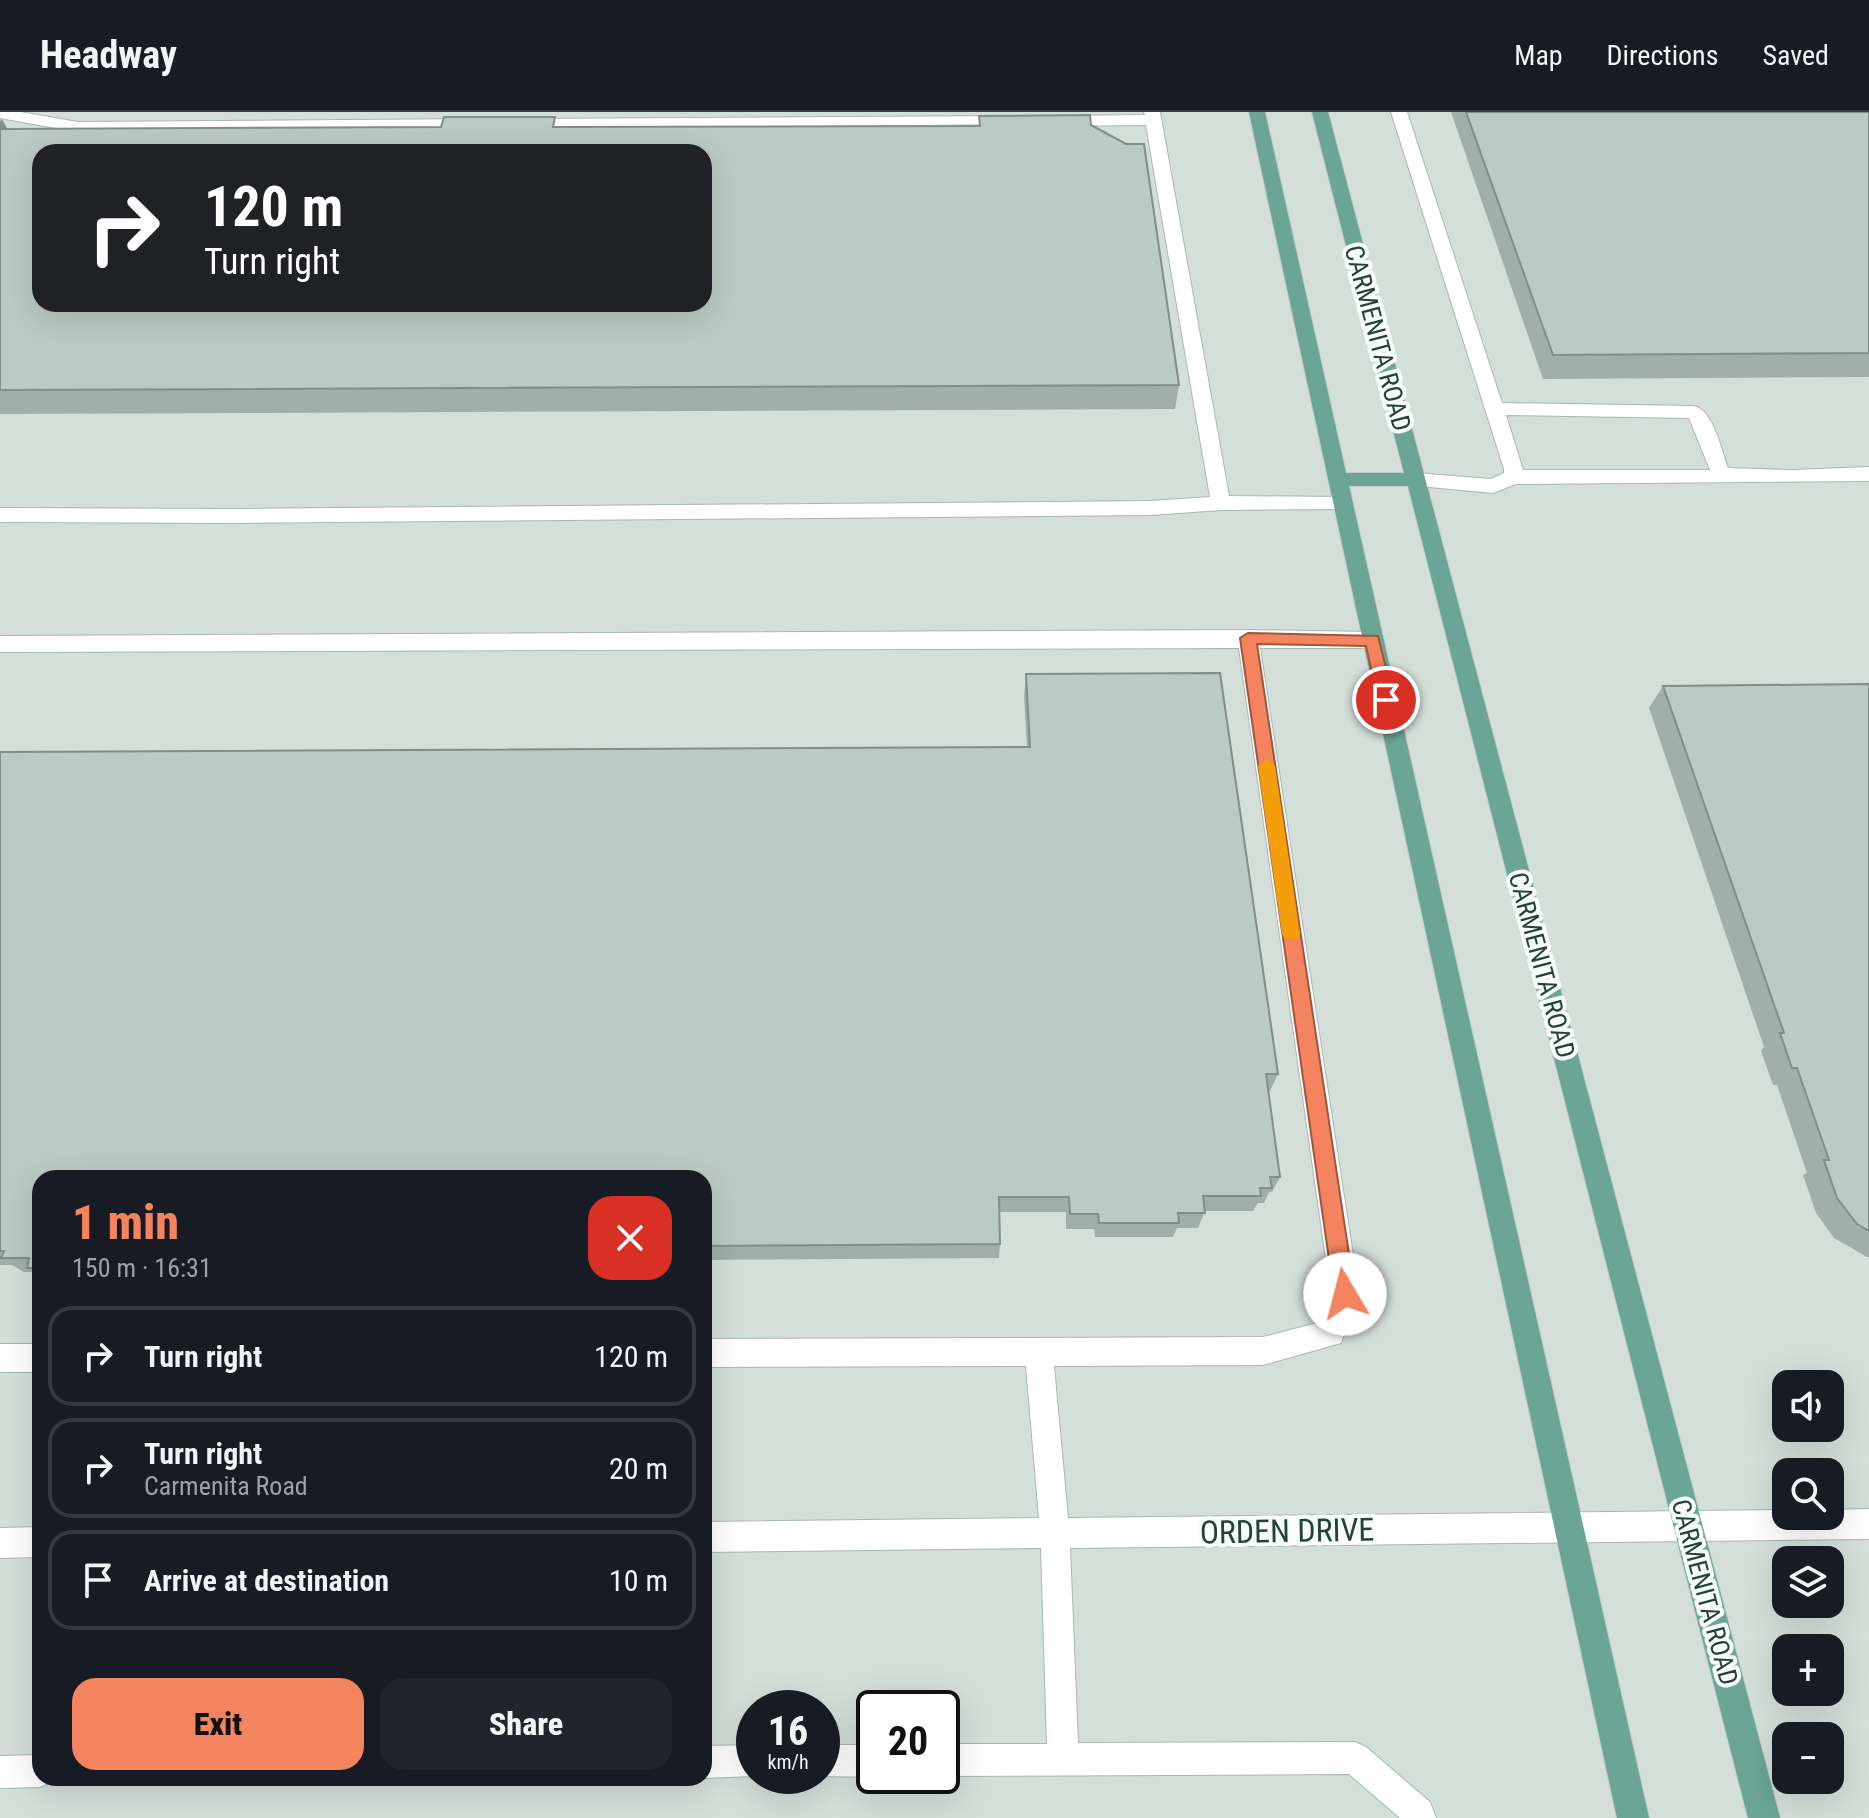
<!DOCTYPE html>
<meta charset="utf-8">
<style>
body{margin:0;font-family:"Roboto Condensed",sans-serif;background:#20242c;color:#f1f3f6;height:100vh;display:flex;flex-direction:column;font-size:30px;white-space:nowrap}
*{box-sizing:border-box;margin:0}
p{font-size:26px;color:#9ea1a6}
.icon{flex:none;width:44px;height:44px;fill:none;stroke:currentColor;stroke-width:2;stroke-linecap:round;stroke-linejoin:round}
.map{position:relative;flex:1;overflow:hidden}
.details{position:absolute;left:32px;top:1058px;width:680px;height:616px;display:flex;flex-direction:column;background:#171b24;border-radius:24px;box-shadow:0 8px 32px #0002}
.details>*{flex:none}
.banner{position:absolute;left:32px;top:32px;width:680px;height:168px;border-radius:24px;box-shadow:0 8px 32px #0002;background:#202124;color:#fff;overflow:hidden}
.buttons{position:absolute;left:1772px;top:1258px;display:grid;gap:16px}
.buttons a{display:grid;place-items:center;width:72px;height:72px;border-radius:16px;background:#171b24;box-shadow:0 8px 32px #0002;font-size:40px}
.speed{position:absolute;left:736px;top:1578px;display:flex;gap:16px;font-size:40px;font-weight:700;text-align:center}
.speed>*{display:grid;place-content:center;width:104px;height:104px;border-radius:50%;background:#171b24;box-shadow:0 8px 32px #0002;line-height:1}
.speed small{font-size:20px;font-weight:400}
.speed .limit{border:4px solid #111;border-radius:12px;background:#fff;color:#111}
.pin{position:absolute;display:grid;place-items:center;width:68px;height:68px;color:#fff;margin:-34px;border:4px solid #fff;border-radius:50%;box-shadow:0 2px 8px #0007}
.me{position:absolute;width:88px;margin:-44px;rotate:352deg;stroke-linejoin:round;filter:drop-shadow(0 0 6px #0008)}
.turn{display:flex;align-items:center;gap:28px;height:168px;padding:0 40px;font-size:36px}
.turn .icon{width:104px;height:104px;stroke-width:2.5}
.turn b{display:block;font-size:56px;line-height:68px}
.round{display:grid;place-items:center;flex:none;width:84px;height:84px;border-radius:24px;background:#20242c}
.overview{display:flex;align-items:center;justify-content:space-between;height:136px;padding:0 40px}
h1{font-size:48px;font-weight:800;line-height:60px;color:#f4845f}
.button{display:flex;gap:16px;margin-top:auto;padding:16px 40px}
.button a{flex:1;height:92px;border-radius:24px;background:#f4845f;color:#111;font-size:32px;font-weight:800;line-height:92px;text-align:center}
.button a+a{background:#20242c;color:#f1f3f6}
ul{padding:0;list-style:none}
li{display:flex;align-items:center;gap:24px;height:100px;margin:0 16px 12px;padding:0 24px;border:4px solid #363941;border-radius:24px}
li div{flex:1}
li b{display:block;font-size:30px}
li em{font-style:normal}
header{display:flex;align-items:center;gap:48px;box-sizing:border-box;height:112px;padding:0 40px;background:#171b24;border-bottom:2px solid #363941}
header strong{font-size:38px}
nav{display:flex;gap:44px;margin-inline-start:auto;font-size:28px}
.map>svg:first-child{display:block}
.built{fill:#d4dfda;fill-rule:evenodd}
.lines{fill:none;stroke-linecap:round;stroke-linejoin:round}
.minor-casing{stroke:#a8b8b2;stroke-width:2}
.major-casing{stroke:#c2cac8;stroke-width:2}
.minor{fill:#fff;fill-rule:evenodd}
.major{fill:#6aa596;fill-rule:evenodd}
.wall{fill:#a1aea9}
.shaded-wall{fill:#838d89}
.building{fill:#bbcac4;stroke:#838d89;stroke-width:2;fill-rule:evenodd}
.route{fill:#f4845f;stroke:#9f563e;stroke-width:2}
.slow{fill:#f59e0b}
.labels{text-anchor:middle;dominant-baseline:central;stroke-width:8;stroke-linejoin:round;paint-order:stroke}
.street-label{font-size:26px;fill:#24423a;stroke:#f7fbf9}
.near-street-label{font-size:32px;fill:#24423a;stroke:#f7fbf9}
</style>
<header>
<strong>Headway</strong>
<nav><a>Map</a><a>Directions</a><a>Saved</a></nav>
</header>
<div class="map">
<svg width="1869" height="1706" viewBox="0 0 1869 1706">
<rect width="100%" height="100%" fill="#e6efeb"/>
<path class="built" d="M0,0H1869V1706H0ZM40,40H704V192H40ZM40,1066H704V1666H40ZM1786,1272H1830V1316H1786ZM1786,1360H1830V1404H1786ZM1786,1448H1830V1492H1786ZM1786,1536H1830V1580H1786ZM754,1596H822V1664H754ZM874,1596H942V1664H874ZM1786,1624H1830V1668H1786Z"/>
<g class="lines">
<g class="minor-casing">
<g id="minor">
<path d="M0,0H20L78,10L475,7L483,12L475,17L78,20L0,6Z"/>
<path d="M1144,0H1160L1229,384L1343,385L1350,387L1353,392L1350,397L1221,398L1151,403L233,411L0,410V396L233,397L1151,389L1210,385L1146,13L1060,14L1052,9L1060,4L1145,3Z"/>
<path d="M1391,0H1407L1502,291L1694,294C1714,299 1721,338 1728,356L1792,358L1869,355V369L1516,372L1493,381L1408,373L1405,368L1415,361L1491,367L1504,361V357ZM1506,303L1689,306L1710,358H1523Z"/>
<path d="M1011,4L1017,6V12L524,17L516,12L524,7Z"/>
<path d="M1248,518L1372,520L1379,523L1382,528L1379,533L1372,536H1260L1359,1182L1341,1231L1263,1253L1054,1254L1068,1406L1786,1398V1404H1830V1398L1869,1397V1427L1070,1436L1078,1631L1355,1630L1366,1635L1430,1690L1436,1706H1400L1349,1662L942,1664V1632H1047L1041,1436L704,1440V1410L1039,1406L1026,1254L704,1255V1227L1263,1225L1321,1210L1331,1182L1239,536L0,540V524Z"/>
<rect x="0" y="1232" width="40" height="28"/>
<path d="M40,1415V1445L0,1446V1416Z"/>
<path d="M754,1633L756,1664L704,1666V1634Z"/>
<path d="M822,1633H874L876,1664L874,1665L820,1664Z"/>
<path d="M40,1643V1666H53L51,1670L40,1675L0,1676V1644Z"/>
</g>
</g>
<g class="major-casing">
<path id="major" d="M1249,0H1265L1346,361H1404L1312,0H1328L1780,1706H1748L1408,374H1349L1649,1706H1617Z"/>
</g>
<use href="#minor" class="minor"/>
<use href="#major" class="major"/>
</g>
<g class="wall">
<path d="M1451,0H1869V265L1543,267Z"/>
<path d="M0,7L7,17L1091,13L1179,273L1175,297L0,302Z"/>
<path d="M1026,562L1278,962L1270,979H1268L1280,1065L1272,1080H1269L1264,1091H1258L1253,1099H1205L1198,1116H1177L1173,1125H1095L1094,1117H1066V1100H999L1000,1132L999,1146L704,1148V1066H40V1164L33,1160H24L12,1153H0V640L1027,635L1024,584Z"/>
<path d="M1869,572V1145H1867L1834,1126L1816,1101L1803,1063L1807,1061L1777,973H1773L1761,939L1764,935L1649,596L1663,574Z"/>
</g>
<path class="shaded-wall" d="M2,7L15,32L0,23V11Z"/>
<g class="building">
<path d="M1466,0H1869V241L1553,243Z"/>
<path d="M1090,3L1091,13L1126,32H1144L1179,273L0,278V17L441,15L444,5H555L553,15L980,14L979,4ZM40,40H704V192H40Z"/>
<path d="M1220,561L1278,962H1266L1280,1065H1270L1272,1076H1260L1261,1084H1203L1205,1101H1178L1179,1111H1099L1098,1102H1070L1069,1085H999L1000,1132L704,1134V1066H40V1156H27L29,1146H1L4,1139H0V640L1030,635L1026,562Z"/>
<path d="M1869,572V1119L1857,1112L1837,1086L1824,1048H1829L1797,956H1792L1780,921H1784L1663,574Z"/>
</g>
<path class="route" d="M1248,521L1378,524L1394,588L1386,594L1378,588L1366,534L1257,532L1355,1182L1352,1189L1345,1192L1337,1189L1334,1182L1240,526Z"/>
<path class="slow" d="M1267,647L1275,654L1300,822L1298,827H1285L1282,822L1258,654Z"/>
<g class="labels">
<g class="street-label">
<text transform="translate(1378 226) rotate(75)">CARMENITA ROAD</text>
<text transform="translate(1542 853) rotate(75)">CARMENITA ROAD</text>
<text transform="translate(1705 1480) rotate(75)">CARMENITA ROAD</text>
</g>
<g class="near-street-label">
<text transform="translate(1287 1419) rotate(-1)">ORDEN DRIVE</text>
</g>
</g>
</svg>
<div class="buttons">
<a><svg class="icon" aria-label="sound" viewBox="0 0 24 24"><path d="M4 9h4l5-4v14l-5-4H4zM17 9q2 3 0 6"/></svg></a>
<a><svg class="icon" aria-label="search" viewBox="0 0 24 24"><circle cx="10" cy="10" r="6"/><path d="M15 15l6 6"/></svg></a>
<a><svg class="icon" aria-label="layers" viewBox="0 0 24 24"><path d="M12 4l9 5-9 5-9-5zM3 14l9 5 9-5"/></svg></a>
<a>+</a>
<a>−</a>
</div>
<div class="speed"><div>16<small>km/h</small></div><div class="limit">20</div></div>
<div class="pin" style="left:1386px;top:588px;background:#d93025"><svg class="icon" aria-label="arrive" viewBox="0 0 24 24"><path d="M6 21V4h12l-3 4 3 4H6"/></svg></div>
<svg class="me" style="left:1345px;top:1182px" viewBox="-20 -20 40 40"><circle r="19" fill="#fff"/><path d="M0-13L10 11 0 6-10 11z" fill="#f4845f"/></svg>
<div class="banner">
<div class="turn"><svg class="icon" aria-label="right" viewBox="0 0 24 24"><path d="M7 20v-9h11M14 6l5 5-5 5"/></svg><div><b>120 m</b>Turn right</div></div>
</div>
<section class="details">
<div class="overview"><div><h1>1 min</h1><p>150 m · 16:31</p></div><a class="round" style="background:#d93025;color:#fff"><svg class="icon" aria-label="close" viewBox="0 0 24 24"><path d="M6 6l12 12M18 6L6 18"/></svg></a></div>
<ul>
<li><svg class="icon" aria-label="right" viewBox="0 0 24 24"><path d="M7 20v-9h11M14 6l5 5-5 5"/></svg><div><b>Turn right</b></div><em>120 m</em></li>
<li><svg class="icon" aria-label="right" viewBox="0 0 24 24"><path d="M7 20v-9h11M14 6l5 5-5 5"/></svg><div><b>Turn right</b><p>Carmenita Road</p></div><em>20 m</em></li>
<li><svg class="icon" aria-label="arrive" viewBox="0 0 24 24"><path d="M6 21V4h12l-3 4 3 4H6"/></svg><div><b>Arrive at destination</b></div><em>10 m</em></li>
</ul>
<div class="button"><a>Exit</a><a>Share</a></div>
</section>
</div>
